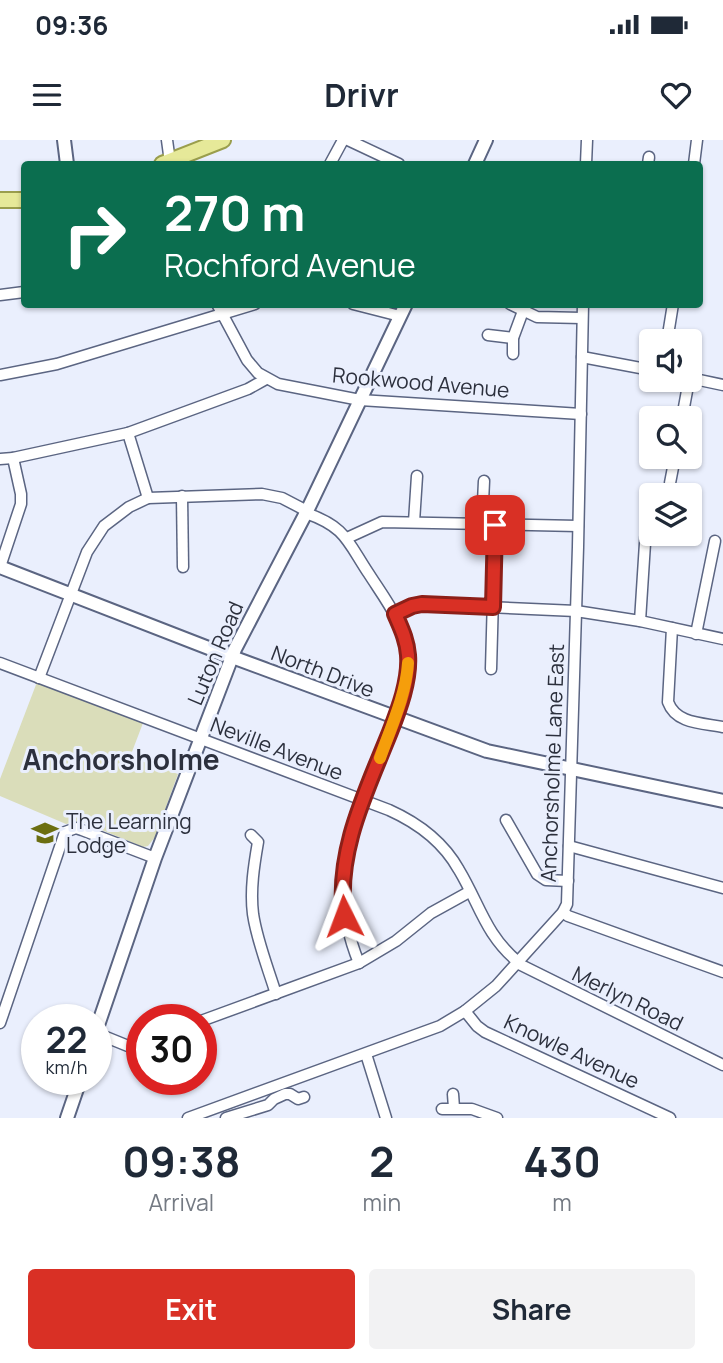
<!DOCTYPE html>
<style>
body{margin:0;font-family:Manrope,sans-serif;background:#f2f2f3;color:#1f2937;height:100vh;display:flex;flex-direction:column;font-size:26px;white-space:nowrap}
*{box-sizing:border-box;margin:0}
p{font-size:23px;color:#747a83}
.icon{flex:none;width:38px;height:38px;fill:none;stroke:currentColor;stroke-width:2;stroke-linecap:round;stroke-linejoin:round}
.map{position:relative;height:978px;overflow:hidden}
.panel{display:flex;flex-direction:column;background:#fff;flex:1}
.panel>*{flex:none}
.top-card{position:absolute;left:21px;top:21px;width:682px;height:147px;border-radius:7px;box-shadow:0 2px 5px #0004;background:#0b6e4f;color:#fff;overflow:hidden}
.tools{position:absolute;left:639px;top:189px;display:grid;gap:14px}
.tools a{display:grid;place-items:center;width:63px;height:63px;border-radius:7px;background:#fff;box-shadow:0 2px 5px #0004;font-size:35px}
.speed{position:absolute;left:21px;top:864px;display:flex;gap:14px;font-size:35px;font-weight:700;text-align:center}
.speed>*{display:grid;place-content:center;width:91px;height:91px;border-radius:50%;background:#fff;box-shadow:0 2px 5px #0004;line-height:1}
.speed small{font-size:18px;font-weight:400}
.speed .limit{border:10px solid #d22;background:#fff;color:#111}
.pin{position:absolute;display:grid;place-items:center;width:60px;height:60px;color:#fff;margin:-30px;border-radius:14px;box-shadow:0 4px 10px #0006}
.me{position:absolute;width:77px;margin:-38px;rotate:357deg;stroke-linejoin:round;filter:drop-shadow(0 0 5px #0008)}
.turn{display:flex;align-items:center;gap:24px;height:147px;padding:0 28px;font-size:32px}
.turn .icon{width:91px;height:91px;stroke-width:2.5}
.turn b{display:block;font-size:49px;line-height:60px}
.eta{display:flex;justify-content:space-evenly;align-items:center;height:119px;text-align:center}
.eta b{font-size:42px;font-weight:700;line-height:49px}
.button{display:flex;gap:14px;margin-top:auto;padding:14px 28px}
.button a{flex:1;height:80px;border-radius:7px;background:#d93025;color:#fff;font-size:28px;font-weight:700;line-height:80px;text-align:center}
.button a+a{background:#f2f2f3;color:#1f2937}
.status{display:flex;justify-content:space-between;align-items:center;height:49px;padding:0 35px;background:#fff;direction:ltr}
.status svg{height:19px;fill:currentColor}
header{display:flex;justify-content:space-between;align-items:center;height:91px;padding:0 28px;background:#fff;font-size:32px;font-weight:700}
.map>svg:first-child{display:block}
.green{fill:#daddba}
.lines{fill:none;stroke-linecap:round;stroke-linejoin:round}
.minor-casing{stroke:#5b6582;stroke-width:13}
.tertiary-casing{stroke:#5b6582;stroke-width:16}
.primary-casing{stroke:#9a9e4d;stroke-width:18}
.minor{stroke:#fff;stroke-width:10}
.tertiary{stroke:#fff;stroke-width:12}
.primary{stroke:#e6e999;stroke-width:14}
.route-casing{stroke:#8d1f18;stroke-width:18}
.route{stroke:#d93025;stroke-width:12}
.slow{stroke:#f59e0b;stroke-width:12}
.labels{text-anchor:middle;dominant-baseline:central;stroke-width:6;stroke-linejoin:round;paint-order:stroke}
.street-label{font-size:21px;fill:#2c303d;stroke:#eaeffd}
.poi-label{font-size:21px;fill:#2c303d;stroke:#eaeffd;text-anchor:start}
.district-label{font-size:28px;font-weight:bold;fill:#2c303d;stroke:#eaeffd}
</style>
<div class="status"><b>09:36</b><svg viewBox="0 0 49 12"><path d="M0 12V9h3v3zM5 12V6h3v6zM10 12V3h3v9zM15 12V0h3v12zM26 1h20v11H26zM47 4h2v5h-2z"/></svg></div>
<header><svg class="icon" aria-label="menu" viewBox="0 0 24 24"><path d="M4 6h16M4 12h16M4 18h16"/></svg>Drivr<svg class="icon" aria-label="heart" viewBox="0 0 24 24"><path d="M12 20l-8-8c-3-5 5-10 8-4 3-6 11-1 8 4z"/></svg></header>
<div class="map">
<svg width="723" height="978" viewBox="0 0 723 978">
<rect width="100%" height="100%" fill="#eaeffd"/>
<path class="green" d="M37,542L143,583L130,617L178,634L155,697L148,706L143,707L80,681L66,684L0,656V639Z"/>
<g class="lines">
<g class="minor-casing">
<g id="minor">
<path d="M167,0L170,22"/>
<path d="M348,0L399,24"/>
<path d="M330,24L343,0"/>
<path d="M586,24L587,0"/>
<path d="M648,24L649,17"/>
<path d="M694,24L697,0"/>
<path d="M0,155L24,152"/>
<path d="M217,164L247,220L258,233L278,244L360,260L581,274"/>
<path d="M353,164L400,176"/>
<path d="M510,164L537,177L582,178"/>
<path d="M488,195L513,198"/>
<path d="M667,201L673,164"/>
<path d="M513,214V198L523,171"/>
<path d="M582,217L651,230"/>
<path d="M0,235L57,224L255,164"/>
<path d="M690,238L723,245"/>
<path d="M682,278L689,240"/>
<path d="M128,293L148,358"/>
<path d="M0,319L13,318L128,293L248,249L266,239"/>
<path d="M670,343L675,317"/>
<path d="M182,356L183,427"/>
<path d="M306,373C346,387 347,401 369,434C385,459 405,484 408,515C411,540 399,569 390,592C357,676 322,732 359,823"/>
<path d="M414,382L417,336"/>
<path d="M482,384L484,341"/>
<path d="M347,398L382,382L578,386"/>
<path d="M0,427L21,364V354L13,318"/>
<path d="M395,474L412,465L422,464L576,471L640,481L723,499"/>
<path d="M640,481L647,372"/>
<path d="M672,488L668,562C676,584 702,583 723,587"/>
<path d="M696,494L715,401"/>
<path d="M0,523L389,670C418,683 444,703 459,730C480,765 485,794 518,822"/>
<path d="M491,529L495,385"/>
<path d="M39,538L87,412L104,386L129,367L148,358L262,354L282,358L307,371"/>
<path d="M506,680L537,734L546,740L568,741"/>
<path d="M251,695L258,702C254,725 250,750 253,774C257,801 268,828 276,854"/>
<path d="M569,706L723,748"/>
<path d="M563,772L568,776L723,832"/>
<path d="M517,823L723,925"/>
<path d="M465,871L477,886L485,892L670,978"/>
<path d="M201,881L359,823L396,801L431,773L469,752"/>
<path d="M0,883L65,692L76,688L82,690L155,718"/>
<path d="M96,893L128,906L142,903"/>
<path d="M366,914L386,978"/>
<path d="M453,954L454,968"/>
<path d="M442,969H472L497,978"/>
<path d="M188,978L440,886L465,871L496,846L563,772L567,764L578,407L583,164"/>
<path d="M226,978L268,965L274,959L285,954H290L298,959L304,957"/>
</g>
</g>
<g class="tertiary-casing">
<g id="tertiary">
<path d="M64,0L67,24"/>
<path d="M475,24L486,0"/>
<path d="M0,427L224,514L487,611L723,661"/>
<path d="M96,891L155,718L235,509L307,371L406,164"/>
<path d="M67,978L80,940"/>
</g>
</g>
<g class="primary-casing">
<g id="primary">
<path d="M162,24L223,0"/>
<path d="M0,60H24"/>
</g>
</g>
<use href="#minor" class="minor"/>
<use href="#tertiary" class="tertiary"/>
<use href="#primary" class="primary"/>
</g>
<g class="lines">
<g class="route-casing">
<path id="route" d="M344,776C336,711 366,652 390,592C399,569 410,540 408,515C407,500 401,488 395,474L412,466L422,464L493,467L495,385"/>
</g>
<use href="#route" class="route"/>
<path class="slow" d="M380,618C391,587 406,555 408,523"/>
</g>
<defs>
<g id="school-bare" transform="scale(2.1)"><path d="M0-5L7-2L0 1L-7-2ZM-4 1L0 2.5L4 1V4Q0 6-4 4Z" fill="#6b6e11" stroke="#eaeffd" stroke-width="2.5" paint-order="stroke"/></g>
</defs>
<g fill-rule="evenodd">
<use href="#school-bare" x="45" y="693"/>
</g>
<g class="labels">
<g class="street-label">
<text transform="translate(421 242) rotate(5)">Rookwood Avenue</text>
<text transform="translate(215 513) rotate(-67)">Luton Road</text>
<text transform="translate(323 531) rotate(21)">North Drive</text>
<text transform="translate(277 608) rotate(21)">Neville Avenue</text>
<text transform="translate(552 623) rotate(-88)">Anchorsholme Lane East</text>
<text transform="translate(628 858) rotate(26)">Merlyn Road</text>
<text transform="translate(572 911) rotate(25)">Knowle Avenue</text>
</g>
<g class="poi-label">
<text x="66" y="681">The Learning<tspan x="66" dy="24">Lodge</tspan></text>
</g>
<g class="district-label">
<text x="121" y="619">Anchorsholme</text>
</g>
</g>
</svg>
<div class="tools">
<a><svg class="icon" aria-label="sound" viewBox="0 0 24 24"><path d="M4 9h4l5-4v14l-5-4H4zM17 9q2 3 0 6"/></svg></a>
<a><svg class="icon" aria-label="search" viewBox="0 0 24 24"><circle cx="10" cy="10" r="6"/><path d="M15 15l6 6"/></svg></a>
<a><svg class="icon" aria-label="layers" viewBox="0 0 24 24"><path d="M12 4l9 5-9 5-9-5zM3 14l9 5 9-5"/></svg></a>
</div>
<div class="speed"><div>22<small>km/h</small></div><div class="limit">30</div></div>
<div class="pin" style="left:495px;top:385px;background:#d93025"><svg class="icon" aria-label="arrive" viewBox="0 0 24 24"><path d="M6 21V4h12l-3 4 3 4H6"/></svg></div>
<svg class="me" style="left:344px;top:776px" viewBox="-20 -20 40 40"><path d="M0-17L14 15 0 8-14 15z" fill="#d93025" stroke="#fff" stroke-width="4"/></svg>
<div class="top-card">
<div class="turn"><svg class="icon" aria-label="right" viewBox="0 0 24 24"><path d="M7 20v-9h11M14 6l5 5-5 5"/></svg><div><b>270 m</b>Rochford Avenue</div></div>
</div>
</div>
<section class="panel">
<div class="eta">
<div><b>09:38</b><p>Arrival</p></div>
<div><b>2</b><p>min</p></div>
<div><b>430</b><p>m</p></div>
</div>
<div class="button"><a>Exit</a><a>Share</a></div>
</section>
